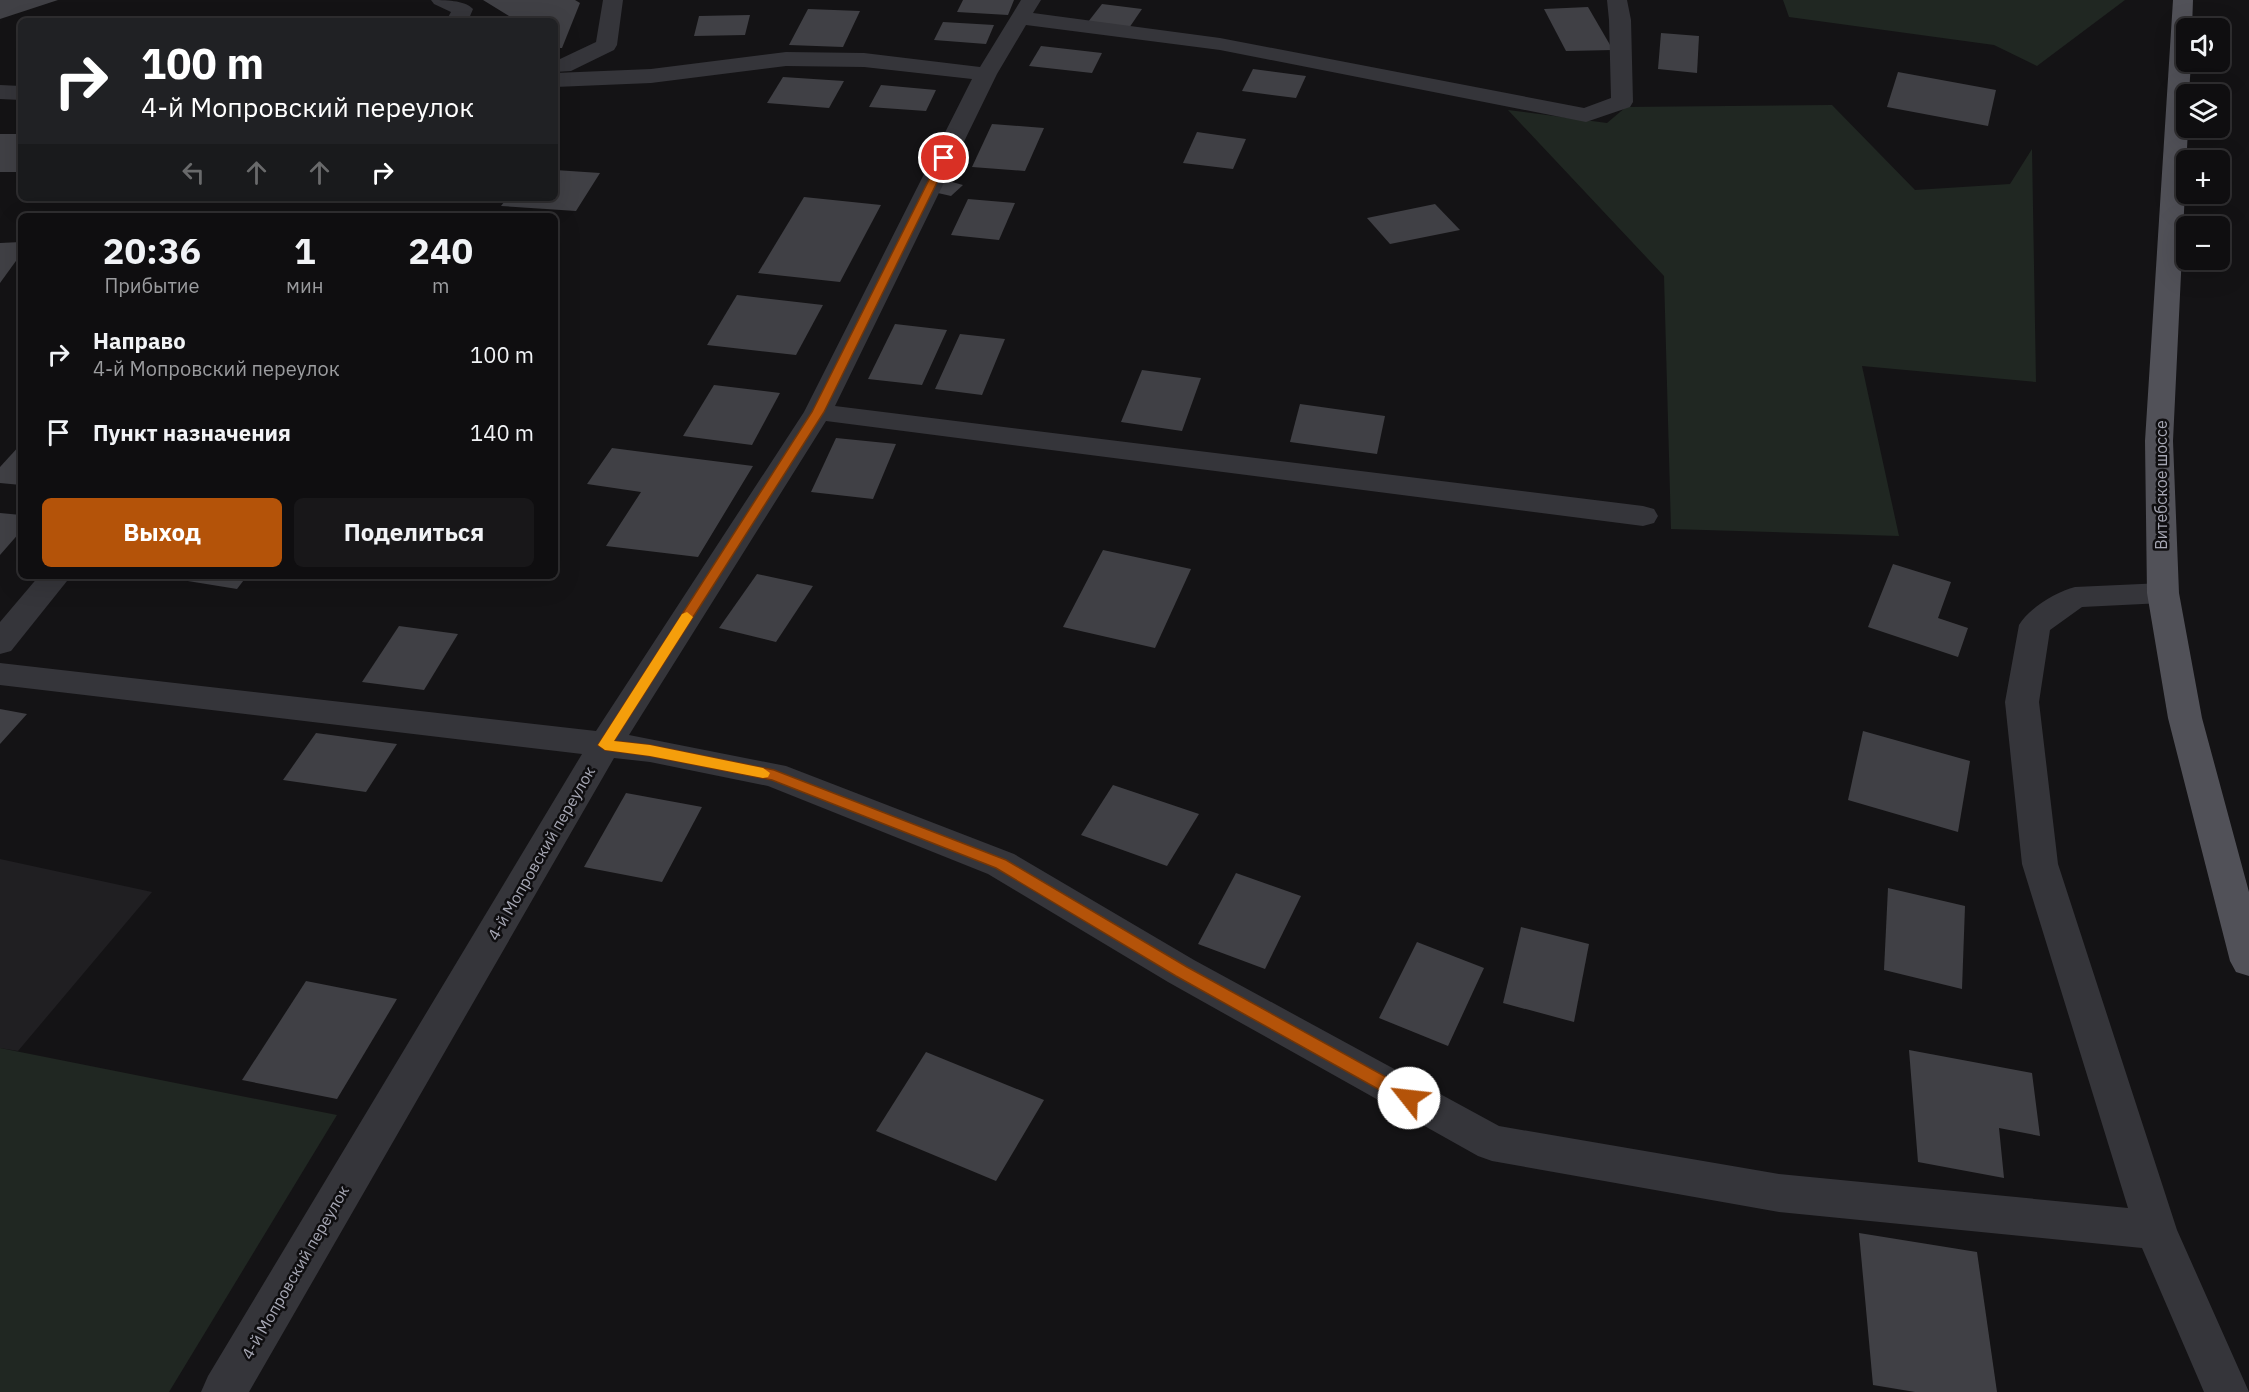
<!DOCTYPE html>
<html lang="ru">
<meta charset="utf-8">
<style>
body{margin:0;font-family:"IBM Plex Sans",sans-serif;background:#181719;color:#f1f3f6;height:100vh;display:flex;flex-direction:column;font-size:22px;white-space:nowrap}
*{box-sizing:border-box;margin:0}
p{font-size:20px;color:#9b9c9f}
.icon{flex:none;width:33px;height:33px;fill:none;stroke:currentColor;stroke-width:2;stroke-linecap:round;stroke-linejoin:round}
.map{position:relative;flex:1;overflow:hidden}
.details{position:absolute;left:18px;top:213px;width:540px;height:366px;display:flex;flex-direction:column;background:#0f0e10;border-radius:9px;box-shadow:0 6px 24px #0002,0 0 0 2px #2f2e30}
.details>*{flex:none}
.top-card{position:absolute;left:18px;top:18px;width:540px;height:183px;border-radius:9px;box-shadow:0 6px 24px #0002,0 0 0 2px #2f2e30;background:#202124;color:#fff;overflow:hidden}
.fabs{position:absolute;left:2176px;top:18px;display:grid;gap:12px}
.fabs a{display:grid;place-items:center;width:54px;height:54px;border-radius:9px;background:#0f0e10;box-shadow:0 6px 24px #0002,0 0 0 2px #2f2e30;font-size:30px}
.pin{position:absolute;display:grid;place-items:center;width:51px;height:51px;color:#fff;margin:-26px;border:3px solid #fff;border-radius:50%;box-shadow:0 2px 6px #0007}
.me{position:absolute;width:66px;margin:-33px;rotate:299deg;stroke-linejoin:round;filter:drop-shadow(0 0 4px #0008)}
.turn{display:flex;align-items:center;gap:21px;height:126px;padding:0 24px;font-size:27px}
.turn .icon{width:78px;height:78px;stroke-width:2.5}
.turn b{display:block;font-size:42px;line-height:51px}
.lanes{display:flex;align-items:center;height:57px;padding:0 24px;background:#0003;justify-content:center;gap:30px;direction:ltr}
.lanes .off{opacity:.35}
.eta{display:flex;justify-content:space-evenly;align-items:center;height:102px;text-align:center}
.eta b{font-size:36px;font-weight:700;line-height:42px}
.primary-button{display:flex;gap:12px;margin-top:auto;padding:12px 24px}
.primary-button a{flex:1;height:69px;border-radius:9px;background:#b45309;color:#fff;font-size:24px;font-weight:700;line-height:69px;text-align:center}
.primary-button a+a{background:#181719;color:#f1f3f6}
ul{padding:0;list-style:none}
li{display:flex;align-items:center;gap:18px;height:78px;padding:0 24px}
li div{flex:1}
li b{display:block;font-size:22px}
li em{font-style:normal}
.map>svg:first-child{display:block}
.built{fill:#201f22}
.green{fill:#202722}
.building{fill:#404045}
.lines{fill:none;stroke-linecap:round;stroke-linejoin:round}
.minor{fill:#35353a;fill-rule:evenodd}
.major{fill:#515158;fill-rule:evenodd}
.route{fill:#b45309;stroke:#753606;stroke-width:1.5}
.slow{fill:#f59e0b}
.labels{text-anchor:middle;dominant-baseline:central;stroke-width:5;stroke-linejoin:round;paint-order:stroke}
.street-label{font-size:16px;fill:#a6a7b4;stroke:#0f0e10}
</style>
<div class="map">
<svg width="2249" height="1392" viewBox="0 0 2249 1392">
<rect width="100%" height="100%" fill="#141315"/>
<path class="built" d="M0,859L152,892L18,1051L0,1048Z"/>
<g class="green">
<path d="M1783,0H2125L2037,66L1994,45L1789,17Z"/>
<path d="M1832,105L1915,190L2010,184L2032,149L2036,382L1862,366L1899,536L1671,529L1664,276L1508,110L1607,123L1626,107Z"/>
<path d="M0,1048L337,1115L169,1392H0Z"/>
</g>
<g class="building">
<path d="M0,0H58L0,19Z"/>
<path d="M483,0H575L580,3L562,48H555V21H507L509,16Z"/>
<path d="M963,0H1014L1008,15L957,12Z"/>
<path d="M1102,4L1142,9L1129,28L1088,22Z"/>
<path d="M1588,7L1613,50L1566,51L1544,9Z"/>
<path d="M808,9L860,11L843,47L789,45Z"/>
<path d="M750,15L745,35L694,36L699,16Z"/>
<path d="M943,22L994,25L986,44L934,40Z"/>
<path d="M1661,33L1699,36L1697,73L1658,69Z"/>
<path d="M1041,46L1102,53L1092,73L1029,66Z"/>
<path d="M1253,69L1306,76L1296,98L1242,91Z"/>
<path d="M1898,72L1996,90L1988,126L1887,107Z"/>
<path d="M783,77L844,81L829,108L767,103Z"/>
<path d="M881,85L936,90L926,111L869,107Z"/>
<path d="M992,124L1044,128L1025,171L972,167Z"/>
<path d="M1197,132L1246,139L1233,169L1183,163Z"/>
<rect x="0" y="134" width="21" height="38"/>
<path d="M555,170L600,173L576,211L501,206L507,198H555Z"/>
<path d="M941,179L963,185L951,196L929,191Z"/>
<path d="M804,197L881,205L840,282L758,273Z"/>
<path d="M968,199L1015,203L999,240L951,235Z"/>
<path d="M1435,204L1460,230L1390,244L1367,218Z"/>
<path d="M21,242V254L0,283V243Z"/>
<path d="M737,295L823,305L796,355L707,345Z"/>
<path d="M895,324L947,330L922,385L868,379Z"/>
<path d="M960,334L1005,339L982,395L935,389Z"/>
<path d="M1142,370L1201,378L1182,431L1121,422Z"/>
<path d="M714,385L780,393L752,445L683,436Z"/>
<path d="M1300,404L1385,416L1377,454L1290,442Z"/>
<path d="M836,438L896,444L873,499L811,492Z"/>
<path d="M21,444V485L0,483V467Z"/>
<path d="M612,448L666,455L753,466L698,557L606,546L641,492L587,484Z"/>
<path d="M0,513L21,515V531L0,555Z"/>
<path d="M1103,550L1191,569L1155,648L1063,627Z"/>
<path d="M1893,564L1951,582L1938,618L1968,628L1958,657L1868,627Z"/>
<path d="M757,574L813,586L776,642L719,628Z"/>
<path d="M157,576H247L237,589Z"/>
<path d="M399,626L458,634L424,690L362,682Z"/>
<path d="M0,709L27,714L0,744Z"/>
<path d="M1863,731L1970,761L1958,832L1848,800Z"/>
<path d="M316,733L397,744L366,792L283,780Z"/>
<path d="M1113,785L1199,814L1167,866L1081,835Z"/>
<path d="M626,793L702,807L662,882L584,867Z"/>
<path d="M1236,873L1301,896L1265,969L1198,944Z"/>
<path d="M1888,888L1965,906L1962,989L1884,970Z"/>
<path d="M1521,927L1589,944L1574,1022L1503,1003Z"/>
<path d="M1417,942L1484,968L1448,1046L1379,1018Z"/>
<path d="M306,981L397,999L337,1099L242,1080Z"/>
<path d="M1909,1050L2032,1073L2040,1136L1999,1128L2004,1178L1918,1162Z"/>
<path d="M926,1052L1044,1100L996,1181L876,1131Z"/>
<path d="M1859,1233L1977,1252L1997,1392H1915L1873,1385Z"/>
</g>
<g class="lines">
<g class="minor">
<path d="M431,0C444,0 465,0 473,9L468,21H446L451,12L434,4Z"/>
<path d="M603,0H623L617,45L614,50L571,71L555,72V58L560,59L596,42Z"/>
<path d="M1021,0H1041L1033,13L1220,38L1584,108L1611,98L1609,20L1607,0H1627L1631,20L1633,102L1630,107L1586,122L1220,50L1026,25L997,74L835,406L1643,506L1654,509L1658,516L1654,523L1643,526L826,421L629,735L786,766L1014,854L1194,960L1499,1126L1779,1174L2128,1208L2022,864L2005,702L2019,625C2029,608 2056,592 2075,587L2163,583L2174,586L2179,593L2174,600L2163,603L2082,607L2050,630L2039,702L2058,864L2177,1230L2249,1392H2204L2142,1248L1779,1212L1492,1161L1478,1156L1168,982L988,874L768,786L650,762L614,758L249,1392H201L208,1376L582,754L0,685V663L596,731L804,412L972,79L864,67L786,66L651,83L555,87V73L651,69L786,52L864,53L980,67Z"/>
<path d="M0,85L21,86V100L0,99Z"/>
<path d="M39,576H71L11,651L0,654V622Z"/>
</g>
<path class="major" d="M2173,0H2193L2192,28H2187V62H2191L2189,94H2187L2188,128L2173,441L2179,593L2202,718L2249,892V976L2236,972L2230,961L2168,718L2147,593L2145,441Z"/>
</g>
<path class="route" d="M944,155L949,158L824,412L614,741L650,745L774,770L1006,860L1187,967L1415,1093L1417,1098L1415,1103L1409,1105L1403,1103L1176,976L996,868L772,780L650,756L605,750L598,745L812,412L940,158Z"/>
<path class="slow" d="M687,612L693,617L614,741L650,745L763,768L770,773L768,777L763,778L650,756L605,750L598,745L682,614Z"/>
<g class="labels">
<g class="street-label">
<text transform="translate(2161 485) rotate(-90)">Витебское шоссе</text>
<text transform="translate(541 853) rotate(-60)">4-й Мопровский переулок</text>
<text transform="translate(295 1272) rotate(-60)">4-й Мопровский переулок</text>
</g>
</g>
</svg>
<div class="fabs">
<a><svg class="icon" aria-label="sound" viewBox="0 0 24 24"><path d="M4 9h4l5-4v14l-5-4H4zM17 9q2 3 0 6"/></svg></a>
<a><svg class="icon" aria-label="layers" viewBox="0 0 24 24"><path d="M12 4l9 5-9 5-9-5zM3 14l9 5 9-5"/></svg></a>
<a>+</a>
<a>−</a>
</div>
<div class="pin" style="left:944px;top:158px;background:#d93025"><svg class="icon" aria-label="arrive" viewBox="0 0 24 24"><path d="M6 21V4h12l-3 4 3 4H6"/></svg></div>
<svg class="me" style="left:1409px;top:1098px" viewBox="-20 -20 40 40"><circle r="19" fill="#fff"/><path d="M0-13L10 11 0 6-10 11z" fill="#b45309"/></svg>
<div class="top-card">
<div class="turn"><svg class="icon" aria-label="right" viewBox="0 0 24 24"><path d="M7 20v-9h11M14 6l5 5-5 5"/></svg><div><b>100 m</b>4-й Мопровский переулок</div></div>
<div class="lanes"><svg class="icon off" aria-label="left" viewBox="0 0 24 24"><path d="M17 20v-9H6M10 6l-5 5 5 5"/></svg><svg class="icon off" aria-label="ahead" viewBox="0 0 24 24"><path d="M12 20V5M6 11l6-6 6 6"/></svg><svg class="icon off" aria-label="ahead" viewBox="0 0 24 24"><path d="M12 20V5M6 11l6-6 6 6"/></svg><svg class="icon" aria-label="right" viewBox="0 0 24 24"><path d="M7 20v-9h11M14 6l5 5-5 5"/></svg></div>
</div>
<section class="details">
<div class="eta">
<div><b>20:36</b><p>Прибытие</p></div>
<div><b>1</b><p>мин</p></div>
<div><b>240</b><p>m</p></div>
</div>
<ul>
<li><svg class="icon" aria-label="right" viewBox="0 0 24 24"><path d="M7 20v-9h11M14 6l5 5-5 5"/></svg><div><b>Направо</b><p>4-й Мопровский переулок</p></div><em>100 m</em></li>
<li><svg class="icon" aria-label="arrive" viewBox="0 0 24 24"><path d="M6 21V4h12l-3 4 3 4H6"/></svg><div><b>Пункт назначения</b></div><em>140 m</em></li>
</ul>
<div class="primary-button"><a>Выход</a><a>Поделиться</a></div>
</section>
</div>
